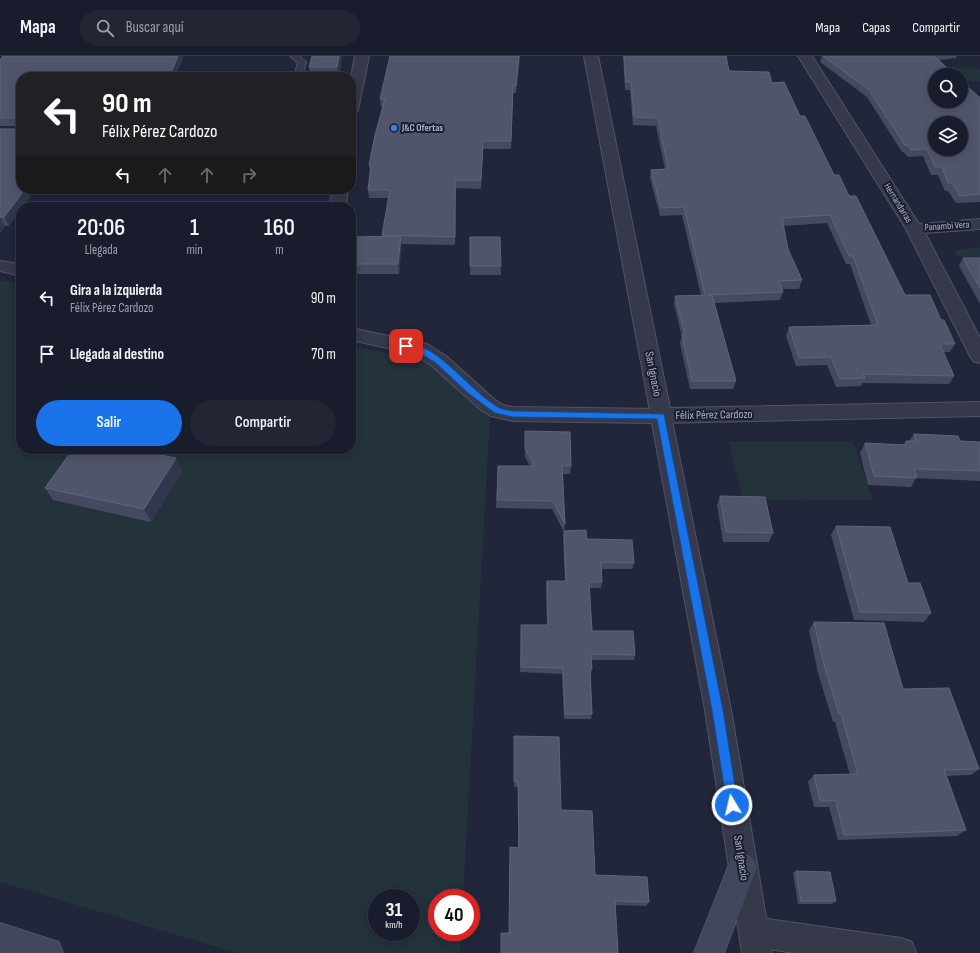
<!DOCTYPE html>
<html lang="es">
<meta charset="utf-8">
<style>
body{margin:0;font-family:"Sofia Sans Condensed",sans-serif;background:#222534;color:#f1f3f6;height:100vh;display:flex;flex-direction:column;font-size:15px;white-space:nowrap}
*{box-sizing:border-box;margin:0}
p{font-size:13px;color:#9fa1a9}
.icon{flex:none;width:22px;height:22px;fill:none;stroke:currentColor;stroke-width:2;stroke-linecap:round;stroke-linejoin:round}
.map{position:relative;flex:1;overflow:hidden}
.details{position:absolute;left:16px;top:146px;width:340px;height:252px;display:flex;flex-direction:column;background:#191c2c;border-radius:16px;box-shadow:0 2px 10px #0003,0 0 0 1px #373a48}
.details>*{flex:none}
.top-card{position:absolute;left:16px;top:16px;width:340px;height:122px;border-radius:16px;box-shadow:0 2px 10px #0003,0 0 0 1px #373a48;background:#202124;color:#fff;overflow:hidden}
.tools{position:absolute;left:928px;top:12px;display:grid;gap:8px}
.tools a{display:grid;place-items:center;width:40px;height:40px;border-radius:50%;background:#191c2c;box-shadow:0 2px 10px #0003,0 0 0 1px #373a48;font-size:20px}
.speed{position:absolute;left:368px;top:833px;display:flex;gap:8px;font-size:20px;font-weight:700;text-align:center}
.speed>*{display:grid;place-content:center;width:52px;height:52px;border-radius:50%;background:#191c2c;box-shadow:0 2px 10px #0003,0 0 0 1px #373a48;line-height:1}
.speed small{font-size:10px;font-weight:400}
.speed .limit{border:6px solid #d22;background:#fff;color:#111}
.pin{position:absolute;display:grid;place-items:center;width:34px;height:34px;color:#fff;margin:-17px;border-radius:8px;box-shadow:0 2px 6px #0006}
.me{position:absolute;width:44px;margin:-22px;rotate:351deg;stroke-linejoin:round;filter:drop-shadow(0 0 3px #0008)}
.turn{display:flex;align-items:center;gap:14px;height:84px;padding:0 20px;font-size:18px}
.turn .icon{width:52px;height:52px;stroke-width:2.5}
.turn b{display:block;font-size:28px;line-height:34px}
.lanes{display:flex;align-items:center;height:38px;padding:0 20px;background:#0003;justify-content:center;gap:20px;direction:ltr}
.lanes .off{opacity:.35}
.eta{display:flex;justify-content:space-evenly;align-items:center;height:68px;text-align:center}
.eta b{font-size:24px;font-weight:600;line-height:28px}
.cta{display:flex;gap:8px;margin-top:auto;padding:8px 20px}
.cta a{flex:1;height:46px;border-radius:24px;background:#1a73e8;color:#fff;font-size:16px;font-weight:600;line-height:46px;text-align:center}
.cta a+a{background:#222534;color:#f1f3f6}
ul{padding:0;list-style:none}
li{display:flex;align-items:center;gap:12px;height:56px;padding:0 20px}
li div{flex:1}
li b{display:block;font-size:15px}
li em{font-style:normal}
header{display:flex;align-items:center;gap:24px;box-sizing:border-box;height:56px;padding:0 20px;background:#191c2c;border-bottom:1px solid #373a48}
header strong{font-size:19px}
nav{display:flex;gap:22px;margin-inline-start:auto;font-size:14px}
.search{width:280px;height:36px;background:#222534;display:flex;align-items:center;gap:10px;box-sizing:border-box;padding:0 14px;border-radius:22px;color:#9fa1a9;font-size:15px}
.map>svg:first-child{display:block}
.green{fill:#23323b;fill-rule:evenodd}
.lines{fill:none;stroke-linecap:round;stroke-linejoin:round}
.service-casing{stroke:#505365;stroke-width:2}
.minor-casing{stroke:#505365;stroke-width:2}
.tertiary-casing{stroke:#505365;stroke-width:2}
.secondary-casing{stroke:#505365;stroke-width:2}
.service{fill:#35394a;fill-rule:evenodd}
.minor{fill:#35394a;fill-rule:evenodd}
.tertiary{fill:#35394a;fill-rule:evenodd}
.secondary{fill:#43475d;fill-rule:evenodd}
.wall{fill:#454a62}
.shaded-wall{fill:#32374d}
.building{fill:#51556c;stroke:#60647a;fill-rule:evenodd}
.route{fill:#1a73e8;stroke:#114b97}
.shop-dot{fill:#3f7fe0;stroke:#1a1e2f;stroke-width:1.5}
.labels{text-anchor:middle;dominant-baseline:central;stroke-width:4;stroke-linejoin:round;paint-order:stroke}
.far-poi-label{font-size:10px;font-weight:bold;fill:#b0b3c6;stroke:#1a1e2f;text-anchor:start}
.far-street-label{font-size:10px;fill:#b0b3c6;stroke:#1a1e2f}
.street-label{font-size:12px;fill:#b0b3c6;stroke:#1a1e2f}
</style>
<header>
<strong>Mapa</strong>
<div class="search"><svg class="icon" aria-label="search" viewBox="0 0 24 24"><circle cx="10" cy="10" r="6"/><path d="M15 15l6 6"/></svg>Buscar aquí</div>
<nav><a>Mapa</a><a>Capas</a><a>Compartir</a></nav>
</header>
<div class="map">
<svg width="980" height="897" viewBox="0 0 980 897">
<rect width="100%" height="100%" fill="#21263a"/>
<g class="green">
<path d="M953,10L980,13V25L967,26L980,41V47L935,45H961V19H939L937,18Z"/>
<path d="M980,191V206L954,199L956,194Z"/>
<path d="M0,224L21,228V393H351V290L439,307L490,361L463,842H437V876H462L460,897H236L0,826ZM377,842H411V876H377Z"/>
<path d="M729,386H853L873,444L743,445Z"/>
</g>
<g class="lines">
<g class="service-casing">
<path id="service" d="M290,0H299L306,6L302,21H294L298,7Z"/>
</g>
<g class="minor-casing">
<g id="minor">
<path d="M355,0H369L358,54L356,57L351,58V21Z"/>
<path d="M584,0H598L670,352L980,346V360L661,367L654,365L651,360Z"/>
<path d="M798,0H812L919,168L980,163V173L925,177L980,282V307L973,305L970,300L906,173Z"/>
<path d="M0,205L21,208V220L0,215Z"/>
<path d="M754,861L901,882L912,886L916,897H795L754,891L743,887L739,876L743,865Z"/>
</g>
</g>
<g class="tertiary-casing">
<g id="tertiary">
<path d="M332,133H348L346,151H330Z"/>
<path d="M351,272L427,288L446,300L495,344L503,349L513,351L661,353L668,355L671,360L731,654L772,897H742L705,654L652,367L513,365L491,360L481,354L432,310L414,298L351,284Z"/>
</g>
</g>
<g class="secondary-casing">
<g id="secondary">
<path d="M742,796L752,801L757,811L724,897H694L732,801Z"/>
<path d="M0,867L59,886L63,897H0Z"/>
</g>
</g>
<use href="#service" class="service"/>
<use href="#minor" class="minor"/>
<use href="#tertiary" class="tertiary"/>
<use href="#secondary" class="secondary"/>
</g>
<g class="wall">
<path d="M342,0L339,21H311L309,11Z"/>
<path d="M520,0L516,37H513L511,93H483L481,133L456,132L455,189L401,188L399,218H351V181H382L388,142H369L368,134L370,117L369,109L383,51H381L380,43Z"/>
<path d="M623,0H726L729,15L772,27L800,60L834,119L849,140L905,239L941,264L955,288L950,296H943L954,320L949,328L863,327L861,330L836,331L827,309L796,310L786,280L789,271L871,269L850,208H846L827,167L783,170L788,193L802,224L799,233H782L783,236L780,244L714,247L736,325L733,333H690L680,287L682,281L674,248L675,240L701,239L682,159L660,160L650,122L651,114L665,113L656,70L633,69L630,34H625Z"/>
<path d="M822,0H957L956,2L939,4L980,42V146L956,147L948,135H945L938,119H931L923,100L908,101L904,96H902L867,41L820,6Z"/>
<path d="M0,4L21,21V133H82L79,139L32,138L23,151H21L9,170H5L0,177V73H18V70H0Z"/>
<path d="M470,181L501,210V219H470Z"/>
<path d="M963,202H980V248L959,210Z"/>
<path d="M525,375L571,410L570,418H563L565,468L564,475L587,483L634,507L632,513H601L602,526L601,532H589L592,575L635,599L634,604H591L592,613L591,618H590L592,658L591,663H564L562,618L520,616L521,569H547L546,531L547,525H565L563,481L564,476L552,453L496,452L498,410H530L525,401Z"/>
<path d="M914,378L960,385L980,386V425L916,422L911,431L868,429L860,397L865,387L903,389L906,385H909Z"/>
<path d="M73,393H139L138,394L182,415L151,466L53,444L45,432Z"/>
<path d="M720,440L773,477L769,486H723L717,449Z"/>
<path d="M836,470L908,527L931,557L924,566L854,564L831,479Z"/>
<path d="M814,566L903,633L979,713L971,719L947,720L966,774L957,780L838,784L829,751H814L808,726L814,719H850L835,666H833L818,617L809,574Z"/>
<path d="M514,680L561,754L595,819L649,846L646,850L615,849L509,877L510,791L518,792V731H514Z"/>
<path d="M796,815L836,845L832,848H798L793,817Z"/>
</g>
<g class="shaded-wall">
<path d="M178,0H184L175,21H169Z"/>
<path d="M339,0H342L339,21L337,11Z"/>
<path d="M519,0H520L516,37V30Z"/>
<path d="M21,85V100L14,96Z"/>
<path d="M483,85V93L481,133V124Z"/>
<path d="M25,133H29L32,138L23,151H21V153L9,170L4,161Z"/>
<path d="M77,133H82L79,139Z"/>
<path d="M1,161L5,170L0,177V162Z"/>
<path d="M401,180L402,190L399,218L398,208Z"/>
<path d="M176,402L182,415L151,466L144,453Z"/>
</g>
<g class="building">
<path d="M3,0H178L169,21H21V85L14,96H21V133H25L4,161H1L0,162V73H18L19,64L17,62H0V4Z"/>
<path d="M312,0H339L337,11H309Z"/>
<path d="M390,0H519L516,30L513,29L511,85H483L481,124H455V181L382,179L390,134H368L371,109H369L375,79L385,43H380Z"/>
<path d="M624,0H726L729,15L769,16L772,27L784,26L800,60H805L834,119H839L849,140H856L905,239H930L941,264H944L955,288H940L954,320L863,318L865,322L840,323L831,301L799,302L789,271L878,269L853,200H849L830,159L782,162L788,193L802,224L779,225L783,236L707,239H712L736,325H692L682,279H685L675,240L705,239L684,151L661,152L651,114L668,113L658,62L634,61L631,26H626Z"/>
<path d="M823,0H934L955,19H935V45H961V25L980,42V138L960,140L952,127H948L942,111H935L927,93L911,94L908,89H905L869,34ZM935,67H961V93H935Z"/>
<path d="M401,180L398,208H351V181Z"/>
<path d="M470,181H500L501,210H470Z"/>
<path d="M963,202H980V232Z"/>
<path d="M525,375L570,376L571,410H562L565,468L553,445L497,444L498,410H535L525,393Z"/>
<path d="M914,378L958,380L960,385L980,386V415L914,413L917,422L874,420L865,387L907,389L906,385H916Z"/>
<path d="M73,393H130L176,402L144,453L45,432Z"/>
<path d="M720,440L765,441L773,477L726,476Z"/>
<path d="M836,470L890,471L908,527H920L931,557L860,556Z"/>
<path d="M586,474L587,483L632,484L634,507L601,506L602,526H589L592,575H633L635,599L591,598L592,613H590L592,658H565L563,612L521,611V569H548L547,525H566L564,475Z"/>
<path d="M814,566L884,567L903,633L949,632L979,713L944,714L966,774L844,779L836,745H820L814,719L858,718L841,658H839L824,609Z"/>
<path d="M514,680L559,681L561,754L592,755L595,819L647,821L649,846L615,845L618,897H501V877H509L510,791L519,792L518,725H514Z"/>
<path d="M796,815L830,816L836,845H801Z"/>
</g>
<path class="route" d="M404,288C432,281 474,340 500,352C504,354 509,354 513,355L664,358L723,654L738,749L737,753L732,754L728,753L727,749L712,654L657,363L513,361L495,357L468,337L436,307L418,296L404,292Z"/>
<circle class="shop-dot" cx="394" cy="72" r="4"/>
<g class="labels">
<g class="far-poi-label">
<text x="402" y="72">J&amp;C Ofertas</text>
</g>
<g class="far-street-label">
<text transform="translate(898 147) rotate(58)">Hernandarias</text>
<text transform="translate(947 170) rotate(-4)">Panambi Vera</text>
</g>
<g class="street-label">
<text transform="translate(653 318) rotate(79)">San Ignacio</text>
<text transform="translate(714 359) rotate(-1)">Félix Pérez Cardozo</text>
<text transform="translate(741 802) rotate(81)">San Ignacio</text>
</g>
</g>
</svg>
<div class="tools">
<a><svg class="icon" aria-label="search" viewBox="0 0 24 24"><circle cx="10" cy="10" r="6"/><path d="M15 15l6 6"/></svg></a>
<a><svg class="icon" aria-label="layers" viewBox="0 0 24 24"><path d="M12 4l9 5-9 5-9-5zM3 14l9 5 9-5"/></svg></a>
</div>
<div class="speed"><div>31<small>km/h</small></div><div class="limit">40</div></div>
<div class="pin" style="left:406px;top:290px;background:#d93025"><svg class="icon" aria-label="arrive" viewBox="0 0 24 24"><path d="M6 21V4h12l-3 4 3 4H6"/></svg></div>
<svg class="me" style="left:732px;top:749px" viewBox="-20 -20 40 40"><circle r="17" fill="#1a73e8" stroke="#fff" stroke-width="3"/><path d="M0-11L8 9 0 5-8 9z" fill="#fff"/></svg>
<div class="top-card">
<div class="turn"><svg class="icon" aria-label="left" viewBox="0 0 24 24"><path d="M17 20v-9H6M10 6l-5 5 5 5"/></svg><div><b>90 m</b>Félix Pérez Cardozo</div></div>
<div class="lanes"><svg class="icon" aria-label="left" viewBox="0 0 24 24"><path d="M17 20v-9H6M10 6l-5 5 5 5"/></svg><svg class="icon off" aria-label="ahead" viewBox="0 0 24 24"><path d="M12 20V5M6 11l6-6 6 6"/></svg><svg class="icon off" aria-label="ahead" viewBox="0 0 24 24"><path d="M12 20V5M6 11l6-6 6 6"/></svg><svg class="icon off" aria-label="right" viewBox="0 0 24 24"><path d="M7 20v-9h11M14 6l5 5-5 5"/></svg></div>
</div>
<section class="details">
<div class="eta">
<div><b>20:06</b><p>Llegada</p></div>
<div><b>1</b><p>min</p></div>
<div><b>160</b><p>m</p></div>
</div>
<ul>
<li><svg class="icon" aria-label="left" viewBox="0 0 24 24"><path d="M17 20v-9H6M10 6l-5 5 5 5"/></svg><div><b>Gira a la izquierda</b><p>Félix Pérez Cardozo</p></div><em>90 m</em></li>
<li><svg class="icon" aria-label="arrive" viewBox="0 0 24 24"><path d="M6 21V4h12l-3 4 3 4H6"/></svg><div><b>Llegada al destino</b></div><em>70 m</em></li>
</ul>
<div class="cta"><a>Salir</a><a>Compartir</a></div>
</section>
</div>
